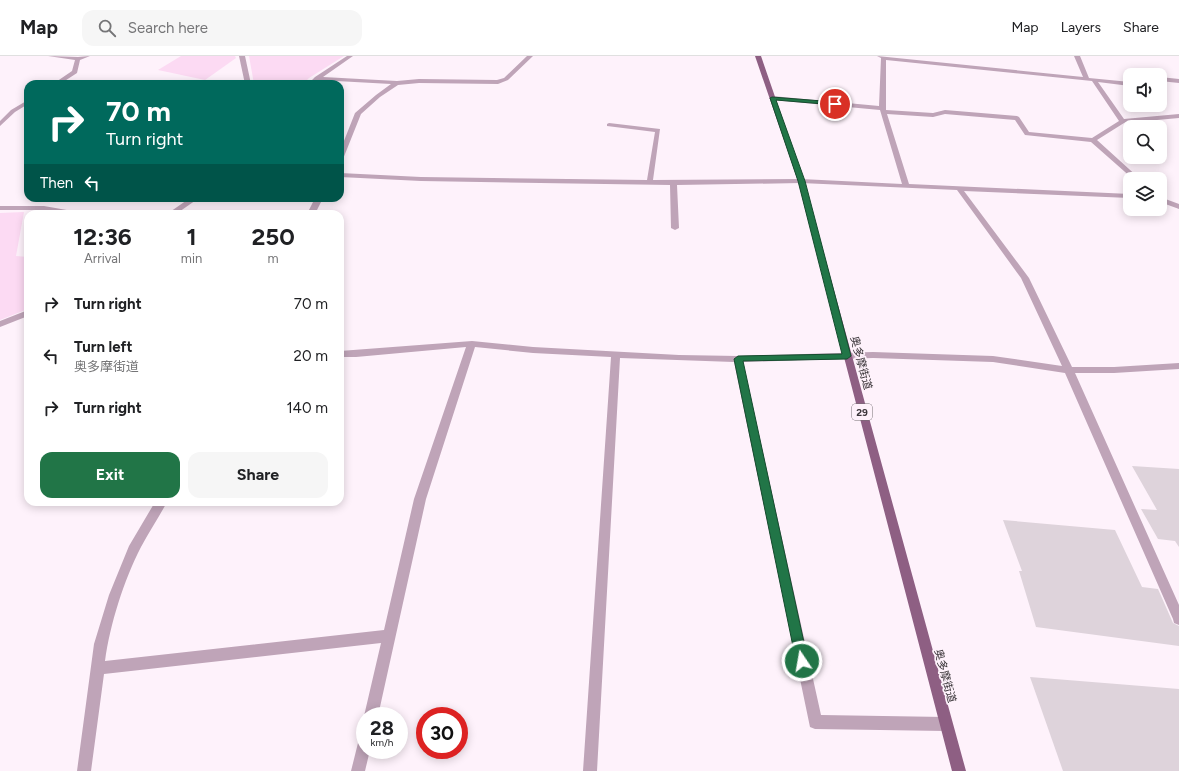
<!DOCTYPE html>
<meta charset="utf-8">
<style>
body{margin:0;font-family:Figtree,"Noto Sans JP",sans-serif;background:#f6f6f6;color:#202124;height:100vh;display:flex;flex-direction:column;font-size:15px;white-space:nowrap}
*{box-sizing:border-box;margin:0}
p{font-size:13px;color:#757577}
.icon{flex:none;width:22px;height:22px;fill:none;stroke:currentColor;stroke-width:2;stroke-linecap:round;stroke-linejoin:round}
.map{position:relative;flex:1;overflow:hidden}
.sheet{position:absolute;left:24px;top:154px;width:320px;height:296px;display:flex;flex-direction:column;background:#fff;border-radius:12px;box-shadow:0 2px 10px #0003}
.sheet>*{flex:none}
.top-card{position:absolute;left:24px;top:24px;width:320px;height:122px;border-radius:12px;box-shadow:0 2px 10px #0003;background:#00695c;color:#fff;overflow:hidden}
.fabs{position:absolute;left:1123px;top:12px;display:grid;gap:8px}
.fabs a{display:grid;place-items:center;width:44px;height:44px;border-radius:8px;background:#fff;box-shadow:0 2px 10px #0003;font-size:20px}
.speed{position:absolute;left:356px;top:651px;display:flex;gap:8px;font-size:20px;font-weight:700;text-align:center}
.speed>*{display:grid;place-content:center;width:52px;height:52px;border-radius:50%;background:#fff;box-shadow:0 2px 10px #0003;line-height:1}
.speed small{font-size:10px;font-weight:400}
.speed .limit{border:6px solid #d22;background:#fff;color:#111}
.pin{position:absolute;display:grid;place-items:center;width:34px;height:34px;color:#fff;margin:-17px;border:2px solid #fff;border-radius:50%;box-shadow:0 1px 4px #0007}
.me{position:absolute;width:44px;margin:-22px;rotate:348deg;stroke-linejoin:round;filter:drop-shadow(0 0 3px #0008)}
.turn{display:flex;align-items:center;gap:14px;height:84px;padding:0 16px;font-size:18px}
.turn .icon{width:52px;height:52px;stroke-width:2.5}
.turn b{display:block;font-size:28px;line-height:34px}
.then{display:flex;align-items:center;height:38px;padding:0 16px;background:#0003;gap:8px;font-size:15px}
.eta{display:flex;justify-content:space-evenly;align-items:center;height:68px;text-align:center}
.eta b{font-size:24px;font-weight:700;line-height:28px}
.action{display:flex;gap:8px;margin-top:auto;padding:8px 16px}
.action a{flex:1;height:46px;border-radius:12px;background:#217547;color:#fff;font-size:16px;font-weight:700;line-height:46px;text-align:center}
.action a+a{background:#f6f6f6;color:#202124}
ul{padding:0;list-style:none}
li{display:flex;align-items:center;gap:12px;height:52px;padding:0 16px}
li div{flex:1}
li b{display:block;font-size:15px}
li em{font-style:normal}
header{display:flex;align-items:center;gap:24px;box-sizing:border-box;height:56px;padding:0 20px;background:#fff;border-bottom:1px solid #e0e0e0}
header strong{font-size:19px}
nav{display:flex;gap:22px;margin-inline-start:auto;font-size:14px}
.search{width:280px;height:36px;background:#f6f6f6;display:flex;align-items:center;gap:10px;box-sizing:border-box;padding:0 14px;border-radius:12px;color:#757577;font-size:15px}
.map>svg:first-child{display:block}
.green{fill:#fcdaf3}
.building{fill:#ded3db}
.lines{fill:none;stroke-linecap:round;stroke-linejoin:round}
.minor{fill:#bfa4b8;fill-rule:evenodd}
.major{fill:#8e5f83;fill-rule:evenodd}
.route{fill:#217547;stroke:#154c2e}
.labels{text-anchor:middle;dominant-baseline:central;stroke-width:3.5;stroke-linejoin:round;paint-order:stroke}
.shield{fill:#fef2fb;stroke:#756e73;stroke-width:1}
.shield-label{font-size:10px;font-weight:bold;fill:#3a3539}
.street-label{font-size:11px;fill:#3a3539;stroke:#fef2fb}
</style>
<header>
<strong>Map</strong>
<div class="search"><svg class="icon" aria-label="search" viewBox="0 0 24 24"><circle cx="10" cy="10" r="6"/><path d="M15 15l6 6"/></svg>Search here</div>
<nav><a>Map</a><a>Layers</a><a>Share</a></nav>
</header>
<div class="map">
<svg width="1179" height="715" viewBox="0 0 1179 715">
<rect width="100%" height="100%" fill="#fef2fb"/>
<g class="green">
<path d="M181,0H235L236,2L205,24L158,14Z"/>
<path d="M249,0H344L309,22L303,28H254Z"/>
<path d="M24,156L16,200L28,201V253L0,264V157Z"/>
</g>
<g class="building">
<path d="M1132,410L1179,413V491L1175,485L1158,483L1141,453L1157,454Z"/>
<path d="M1003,464L1115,474L1142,531L1158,533L1173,567L1179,570V590L1036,571L1019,515H1022Z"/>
<path d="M1030,621L1179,633V715H1063Z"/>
</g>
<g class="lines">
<g class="minor">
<path d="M48,0L78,1L90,0L80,4L77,17L60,28H53L72,15L75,4Z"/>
<path d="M239,0H245L251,28H245Z"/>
<path d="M347,0H353L323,21L397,25L419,23L497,24L504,22L527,0H533L508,24L498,28L419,27L398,29L380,41L361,58L343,103L340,105V95L355,57L376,39L391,28L318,24L314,28H308L315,21Z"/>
<path d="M877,0L1083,21L1074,0H1080L1089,22L1130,26V30L1098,26L1124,63L1179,58V62L1124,67L1097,84L1140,123H1133L1091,86L1025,79L1015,64L945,58L933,61L887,58L909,128L1130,138V142L964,135L1029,222L1072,311H1114L1179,307V313L1114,317H1075L1179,549V569L1174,567L1173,563L1065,317L993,306L873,302L743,306L821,659L945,661L950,663L952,668L950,673L945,675L815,673L810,671L734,306L620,302L597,715H583L611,301L533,297L475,291L426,443L378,660H365V663L364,660L381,587L104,618L91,715H77L94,588L109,539L129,490L155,446H167C159,461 149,476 141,491C124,524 110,568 105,605L384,574L414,443L466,291L356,301H340V295L472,285L533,291L679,299L738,300L873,296L993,300L1062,310L1021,222L957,134L801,127L677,129L679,172L675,174L671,172L670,129L421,125L340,121V117L421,121L647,124L655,76L607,70V68L609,67L660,73L653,124L801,123L902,128L880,54L772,44L769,42L772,40L879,50L881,2ZM886,4L1092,25L1119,65L1092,82L1029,76L1019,61L1017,60L945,54L933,57L886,54Z"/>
<path d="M1160,21L1179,23V27L1160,25Z"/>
<path d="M28,44V48L15,56L0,70V65L11,54Z"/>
<path d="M1160,141L1179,148V153L1160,146Z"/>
<path d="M190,142H199L176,158H167Z"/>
<path d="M315,142H323L315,158H307Z"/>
<path d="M0,150H44L78,156L82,158H66L44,154H0Z"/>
<path d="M28,254V260L0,271V265Z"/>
<path d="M365,677V694H370L365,715H351L360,679Z"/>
</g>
<path class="major" d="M755,0H761L804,125L966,715H952L798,125Z"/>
</g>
<path class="route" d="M772,41L835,46L837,48L835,49L776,44L805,125L851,300L847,303L743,305L808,605L806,609L802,611L798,609L796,605L734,303L738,300L842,298L798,125L770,42Z"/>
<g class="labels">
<rect class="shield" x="852" y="348" width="20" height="16" rx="3"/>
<g class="shield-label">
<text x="862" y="356">29</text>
</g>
<g class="street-label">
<text transform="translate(861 307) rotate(75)">奥多摩街道</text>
<text transform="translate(945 620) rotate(75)">奥多摩街道</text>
</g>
</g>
</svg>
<div class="fabs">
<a><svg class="icon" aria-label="sound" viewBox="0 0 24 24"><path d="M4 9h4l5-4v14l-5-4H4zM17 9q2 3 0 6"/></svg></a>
<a><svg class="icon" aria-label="search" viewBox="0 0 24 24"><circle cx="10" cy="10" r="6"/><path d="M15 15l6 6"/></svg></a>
<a><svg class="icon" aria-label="layers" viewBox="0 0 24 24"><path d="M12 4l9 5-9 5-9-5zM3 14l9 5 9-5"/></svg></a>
</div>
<div class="speed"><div>28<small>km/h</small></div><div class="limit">30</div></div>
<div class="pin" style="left:835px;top:48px;background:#d93025"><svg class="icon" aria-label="arrive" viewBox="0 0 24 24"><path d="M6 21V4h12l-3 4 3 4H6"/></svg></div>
<svg class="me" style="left:802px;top:605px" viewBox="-20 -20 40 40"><circle r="17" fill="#217547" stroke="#fff" stroke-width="3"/><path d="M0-11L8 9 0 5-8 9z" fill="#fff"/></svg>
<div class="top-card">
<div class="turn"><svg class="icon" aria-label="right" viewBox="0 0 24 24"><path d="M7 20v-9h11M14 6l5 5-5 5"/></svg><div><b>70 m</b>Turn right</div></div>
<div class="then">Then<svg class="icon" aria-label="left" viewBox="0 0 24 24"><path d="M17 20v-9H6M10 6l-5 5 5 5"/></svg></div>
</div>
<section class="sheet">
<div class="eta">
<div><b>12:36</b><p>Arrival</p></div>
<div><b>1</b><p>min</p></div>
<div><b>250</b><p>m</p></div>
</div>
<ul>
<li><svg class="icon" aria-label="right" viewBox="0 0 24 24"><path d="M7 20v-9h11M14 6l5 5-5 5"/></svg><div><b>Turn right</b></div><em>70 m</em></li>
<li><svg class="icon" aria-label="left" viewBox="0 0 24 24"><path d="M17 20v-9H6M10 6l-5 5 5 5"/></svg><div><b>Turn left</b><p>奥多摩街道</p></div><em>20 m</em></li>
<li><svg class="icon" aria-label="right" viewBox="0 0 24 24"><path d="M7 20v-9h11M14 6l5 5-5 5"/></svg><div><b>Turn right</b></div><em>140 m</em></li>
</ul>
<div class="action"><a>Exit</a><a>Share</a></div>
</section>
</div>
